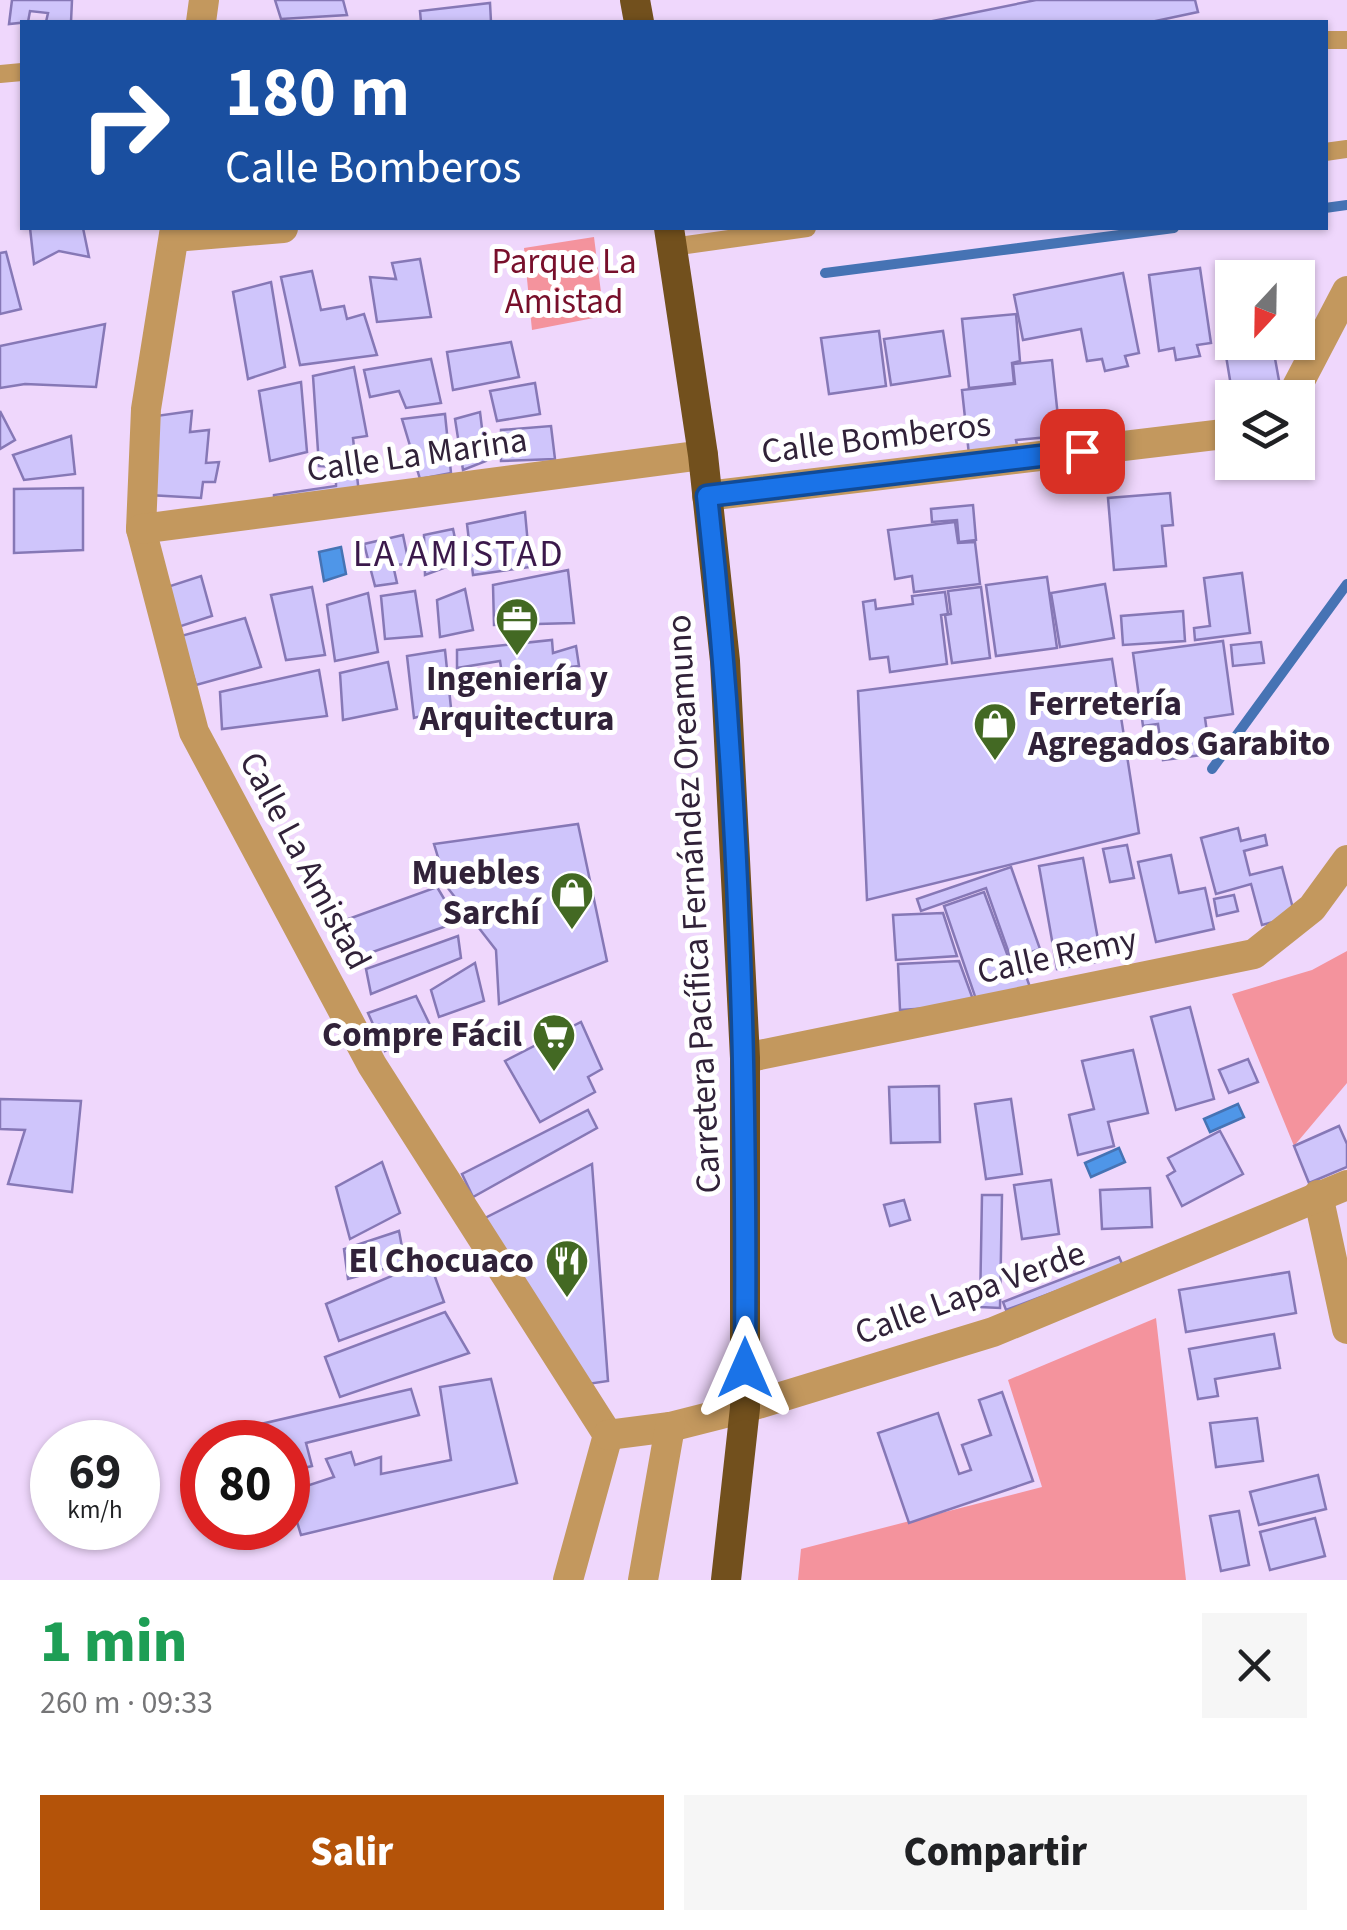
<!DOCTYPE html>
<html lang="es">
<meta charset="utf-8">
<style>
body{margin:0;font-family:"Source Sans 3",sans-serif;background:#f6f6f6;color:#202124;height:100vh;display:flex;flex-direction:column;font-size:38px;white-space:nowrap}
*{box-sizing:border-box;margin:0}
p{font-size:32px;color:#757577}
.icon{flex:none;width:55px;height:55px;fill:none;stroke:currentColor;stroke-width:2;stroke-linecap:round;stroke-linejoin:round}
.map{position:relative;height:1580px;overflow:hidden}
.side{display:flex;flex-direction:column;background:#fff;flex:1}
.side>*{flex:none}
.banner{position:absolute;left:20px;top:20px;width:1308px;height:210px;border-radius:0px;box-shadow:0 2px 8px #0004;background:#1a4fa0;color:#fff;overflow:hidden}
.needle{width:65px;rotate:202deg}
.fabs{position:absolute;left:1215px;top:260px;display:grid;gap:20px}
.fabs a{display:grid;place-items:center;width:100px;height:100px;border-radius:0px;background:#fff;box-shadow:0 2px 8px #0004;font-size:50px}
.speed{position:absolute;left:30px;top:1420px;display:flex;gap:20px;font-size:50px;font-weight:700;text-align:center}
.speed>*{display:grid;place-content:center;width:130px;height:130px;border-radius:50%;background:#fff;box-shadow:0 2px 8px #0004;line-height:1}
.speed small{font-size:25px;font-weight:400}
.speed .limit{border:15px solid #d22;background:#fff;color:#111}
.pin{position:absolute;display:grid;place-items:center;width:85px;height:85px;color:#fff;margin:-42px;border-radius:20px;box-shadow:0 5px 15px #0006}
.me{position:absolute;width:110px;margin:-55px;rotate:0deg;stroke-linejoin:round;filter:drop-shadow(0 0 8px #0008)}
.turn{display:flex;align-items:center;gap:35px;height:210px;padding:0 40px;font-size:45px}
.turn .icon{width:130px;height:130px;stroke-width:2.5}
.turn b{display:block;font-size:70px;line-height:85px}
.round{display:grid;place-items:center;flex:none;width:105px;height:105px;border-radius:0px;background:#f6f6f6}
.summary{display:flex;align-items:center;justify-content:space-between;height:170px;padding:0 40px}
h1{font-size:60px;font-weight:800;line-height:75px;color:#1e9e55}
.action{display:flex;gap:20px;margin-top:auto;padding:20px 40px}
.action a{flex:1;height:115px;border-radius:0px;background:#b45309;color:#fff;font-size:40px;font-weight:800;line-height:115px;text-align:center}
.action a+a{background:#f6f6f6;color:#202124}
.map>svg:first-child{display:block}
.green{fill:#f4939d}
.water{fill:#4f96e8;stroke:#4673b4;stroke-width:2.5}
.lines{fill:none;stroke-linecap:round;stroke-linejoin:round}
.stream{stroke:#4673b4;stroke-width:10}
.building{fill:#cfc5fb;stroke:#8678b6;stroke-width:2.5}
.lane{stroke:#c3985e;stroke-width:18}
.street{stroke:#c3985e;stroke-width:30}
.highway{stroke:#72501d;stroke-width:30}
.route-casing{stroke:#114b97;stroke-width:25}
.route{stroke:#1a73e8;stroke-width:18}
.labels{text-anchor:middle;dominant-baseline:central;stroke-width:10;stroke-linejoin:round;paint-order:stroke}
.park-label{font-size:35px;fill:#780f2b;stroke:#fff}
.street-label{font-size:35px;fill:#312239;stroke:#fff}
.poi-label{font-size:35px;font-weight:bold;fill:#312239;stroke:#fff;text-anchor:end}
.neighbourhood-label{font-size:38px;letter-spacing:2.5px;fill:#3b194b;stroke:#fff}
</style>
<div class="map">
<svg width="1347" height="1580" viewBox="0 0 1347 1580">
<rect width="100%" height="100%" fill="#efd7fc"/>
<g class="green">
<path d="M594,237L604,316L532,330L524,248Z"/>
<path d="M1347,951V1083L1294,1146L1232,994L1312,970Z"/>
<path d="M1156,1318L1186,1580H798L801,1549L1042,1487L1008,1380Z"/>
</g>
<g class="water">
<path d="M341,547L346,574L324,581L319,552Z"/>
<path d="M1238,1104L1244,1117L1210,1132L1204,1119Z"/>
<path d="M1119,1148L1125,1162L1091,1177L1085,1163Z"/>
</g>
<g class="lines">
<g class="stream">
<path d="M1325,208L1347,205"/>
<path d="M825,273L1174,228"/>
<path d="M1212,769L1347,584"/>
</g>
</g>
<g class="building">
<path d="M12,0H72L71,22H46L48,13L30,11L28,22L9,24Z"/>
<path d="M275,0H343L347,15L281,19Z"/>
<path d="M1036,0H1195L1198,12L1151,22H928Z"/>
<path d="M490,3L491,22H421L420,11Z"/>
<path d="M30,228H83L89,257L59,251L34,264Z"/>
<path d="M6,252L21,309L0,314V253Z"/>
<path d="M420,259L431,317L377,322L370,277L396,279L392,263Z"/>
<path d="M1262,267L1264,278H1232L1229,327L1219,275Z"/>
<path d="M1200,268L1211,343L1197,345L1200,356L1176,360L1174,348L1159,351L1149,275Z"/>
<path d="M312,271L321,310L344,306L347,319L364,314L377,355L300,365L281,277Z"/>
<path d="M1123,273L1139,353L1125,356L1128,366L1105,371L1102,359L1087,361L1081,329L1023,340L1014,295Z"/>
<path d="M271,282L285,367L248,379L233,292Z"/>
<path d="M1016,314L1020,361L1012,363L1014,383L969,388L962,319Z"/>
<path d="M105,324L96,387L25,384L0,388V346Z"/>
<path d="M1232,330V342H1272L1282,397L1233,398L1222,332Z"/>
<path d="M879,331L886,386L829,394L821,338Z"/>
<path d="M943,331L950,376L891,385L884,339Z"/>
<path d="M511,342L519,377L453,390L447,352Z"/>
<path d="M431,359L441,403L406,408L399,391L370,397L364,370Z"/>
<path d="M1052,360L1060,436L1016,440L1018,450L969,455L962,390L1015,384L1013,364Z"/>
<path d="M354,367L367,436L353,438L359,494L274,511V495L336,486V467L319,466L313,376Z"/>
<path d="M301,382L307,452L270,461L259,391Z"/>
<path d="M535,383L540,414L497,421L490,391Z"/>
<path d="M0,411L15,440L0,449Z"/>
<path d="M192,411L190,432L209,430L206,463L219,462L215,482H203L201,498L149,495L156,416Z"/>
<path d="M480,412L486,461L463,470L455,419Z"/>
<path d="M445,414L451,473L420,479L402,419Z"/>
<path d="M551,426L555,459L501,461V430Z"/>
<path d="M71,436L75,474L24,480L13,455Z"/>
<path d="M83,488V550L14,553V489Z"/>
<path d="M1170,493L1173,525L1162,526L1166,566L1114,570L1108,498Z"/>
<path d="M973,505L976,540L959,542L957,520L932,522L931,509Z"/>
<path d="M525,512L530,567L473,575L467,524Z"/>
<path d="M955,522L958,543L975,542L980,584L914,592L912,576L895,579L888,530Z"/>
<path d="M453,529L460,562L425,575L424,535Z"/>
<path d="M403,535L409,564L393,565L397,583L375,586L364,544Z"/>
<path d="M568,570L574,623L494,625L493,585Z"/>
<path d="M1242,573L1250,633L1195,640L1194,628L1210,626L1204,578Z"/>
<path d="M201,576L212,616L172,629L161,589Z"/>
<path d="M1047,577L1057,648L996,656L986,585Z"/>
<path d="M1105,584L1114,638L1060,647L1051,593Z"/>
<path d="M312,587L325,655L286,660L271,595Z"/>
<path d="M981,587L990,658L952,663L945,615L951,614L948,591Z"/>
<path d="M465,589L473,630L440,637L437,600Z"/>
<path d="M415,591L422,636L385,639L381,596Z"/>
<path d="M945,592L948,614L941,615L947,664L890,672L888,657L870,659L863,602L875,600L876,609L913,604L912,596Z"/>
<path d="M368,593L378,652L335,661L327,605Z"/>
<path d="M1183,611L1185,641L1123,645L1121,616Z"/>
<path d="M245,618L261,667L196,685L181,636Z"/>
<path d="M552,640L553,653L576,646L579,666L551,669L553,680L503,681L500,661L457,668V650Z"/>
<path d="M1223,641L1233,714L1205,718L1210,754L1163,760L1158,724L1143,726L1133,653Z"/>
<path d="M1261,642L1264,663L1233,666L1231,645Z"/>
<path d="M445,650L451,708L414,718L407,656Z"/>
<path d="M1112,659L1139,833L867,900L858,691Z"/>
<path d="M388,662L397,709L343,720L340,673Z"/>
<path d="M319,670L327,716L222,729L220,692Z"/>
<path d="M578,824L607,961L499,1004L496,950L447,887L434,844Z"/>
<path d="M1238,828L1241,841L1265,835L1267,845L1244,851L1250,875L1282,867L1295,916L1262,925L1251,884L1216,894L1201,838Z"/>
<path d="M1127,845L1134,878L1110,882L1103,849Z"/>
<path d="M1171,855L1179,893L1205,888L1214,929L1156,942L1138,862Z"/>
<path d="M1083,858L1102,961L1057,969L1039,866Z"/>
<path d="M1011,867L1040,949L1011,959L986,888L921,911L917,899Z"/>
<path d="M437,887L458,922L347,961L329,926Z"/>
<path d="M984,892L1010,962L1020,959L1031,990L979,1008L944,906Z"/>
<path d="M1234,895L1238,911L1217,916L1214,899Z"/>
<path d="M943,913L957,956L896,960L893,915Z"/>
<path d="M458,936L461,958L371,994L366,969Z"/>
<path d="M959,961L975,1005L900,1010L898,964Z"/>
<path d="M475,963L484,1001L439,1017L431,990Z"/>
<path d="M416,996L430,1025L385,1051L368,1013Z"/>
<path d="M1190,1007L1214,1099L1176,1110L1151,1017Z"/>
<path d="M581,1022L602,1069L588,1077L595,1092L540,1122L505,1061Z"/>
<path d="M1133,1050L1148,1113L1108,1122L1114,1146L1078,1155L1069,1115L1094,1109L1082,1061Z"/>
<path d="M1248,1059L1258,1082L1229,1093L1219,1070Z"/>
<path d="M939,1086L940,1142L891,1143L889,1087Z"/>
<path d="M0,1099L81,1101L72,1192L8,1184L25,1130L0,1129Z"/>
<path d="M1011,1099L1022,1174L986,1179L975,1104Z"/>
<path d="M588,1110L597,1128L473,1197L462,1174Z"/>
<path d="M1339,1126L1347,1144V1167L1309,1183L1294,1146Z"/>
<path d="M1220,1131L1243,1174L1182,1206L1167,1176L1175,1171L1168,1158Z"/>
<path d="M382,1162L400,1213L350,1239L336,1187Z"/>
<path d="M592,1164L608,1381L581,1385L485,1218Z"/>
<path d="M1051,1180L1059,1234L1022,1239L1014,1185Z"/>
<path d="M1150,1188L1152,1227L1102,1229L1100,1190Z"/>
<path d="M982,1195H1002L1000,1308L980,1307Z"/>
<path d="M904,1200L910,1220L890,1226L884,1205Z"/>
<path d="M399,1231L405,1263L348,1279L344,1249Z"/>
<path d="M1119,1257L1123,1266L1006,1310L1003,1302Z"/>
<path d="M429,1260L444,1302L339,1341L326,1304Z"/>
<path d="M1289,1272L1296,1313L1186,1332L1179,1290Z"/>
<path d="M445,1312L469,1353L340,1397L325,1357Z"/>
<path d="M1274,1334L1280,1368L1215,1379L1218,1396L1198,1399L1189,1349Z"/>
<path d="M491,1379L517,1483L301,1535L288,1492L334,1477L326,1459L351,1452L355,1465L381,1457V1474L451,1460L440,1387Z"/>
<path d="M411,1389L419,1415L306,1443L312,1466L288,1472V1442H252L248,1427Z"/>
<path d="M1002,1392L1033,1481L909,1523L878,1433L938,1413L959,1474L971,1470L962,1445L991,1435L979,1400Z"/>
<path d="M1257,1418L1263,1461L1216,1467L1210,1423Z"/>
<path d="M1318,1475L1326,1509L1259,1525L1250,1492Z"/>
<path d="M1239,1511L1249,1565L1221,1571L1210,1516Z"/>
<path d="M1315,1518L1325,1556L1270,1570L1260,1532Z"/>
</g>
<g class="lines">
<g class="lane">
<path d="M1325,40H1347"/>
<path d="M0,74L22,72"/>
<path d="M1325,152L1347,149"/>
<path d="M672,247L807,228"/>
</g>
<g class="street">
<path d="M201,22L204,0"/>
<path d="M175,228L146,409L141,529L194,732L372,1065L608,1435L568,1580"/>
<path d="M174,237L283,228"/>
<path d="M1291,398L1347,291"/>
<path d="M707,496L1232,433"/>
<path d="M141,529L703,455"/>
<path d="M745,1058L1254,954L1312,908L1347,860"/>
<path d="M1318,1195L1347,1329"/>
<path d="M608,1435L670,1427L745,1408L993,1332L1347,1185"/>
<path d="M643,1580L670,1427"/>
</g>
<g class="highway">
<path d="M635,0L639,22"/>
<path d="M669,228L703,455L725,661L745,1058V1408L726,1580"/>
</g>
</g>
<g class="lines">
<g class="route-casing">
<path id="route" d="M745,1368C747,1077 740,786 707,496L1082,451"/>
</g>
<use href="#route" class="route"/>
</g>
<defs>
<g id="office-pin" transform="scale(2.25)"><path d="M0 17L-7.5 6A9.5 9.5 0 1 1 7.5 6Z" fill="#436923" stroke="#fff"/><path d="M-6-3h4V-5.5h4V-3h4V5H-6ZM-1-4.5V-3h2v-1.5ZM-6 0V1H6V0Z" fill="#fff"/></g>
<g id="shop-pin" transform="scale(2.25)"><path d="M0 17L-7.5 6A9.5 9.5 0 1 1 7.5 6Z" fill="#436923" stroke="#fff"/><path d="M-5-2.5h2.3a2.7 3.5 0 0 1 5.4 0H5L5.5 6h-11ZM-1.5-2.5h3a1.5 2.3 0 0 0-3 0Z" fill="#fff"/></g>
<g id="supermarket-pin" transform="scale(2.25)"><path d="M0 17L-7.5 6A9.5 9.5 0 1 1 7.5 6Z" fill="#436923" stroke="#fff"/><path d="M-6-5.5h2.5l.6 2H6L4.5 2H-2.5L-4.4-4H-6ZM-1.5 3.2a1.3 1.3 0 1 0 .1 0ZM3 3.2a1.3 1.3 0 1 0 .1 0Z" fill="#fff"/></g>
<g id="restaurant-pin" transform="scale(2.25)"><path d="M0 17L-7.5 6A9.5 9.5 0 1 1 7.5 6Z" fill="#436923" stroke="#fff"/><path d="M-5-6h1v4h1v-4h1v4h1v-4h1v5L-1.5 .5V6h-2V.5L-5-1ZM5-6V6H3V1.5H1.5Q1.5-4 5-6Z" fill="#fff"/></g>
</defs>
<g fill-rule="evenodd">
<use href="#office-pin" x="517" y="619"/>
<use href="#shop-pin" x="995" y="724"/>
<use href="#shop-pin" x="572" y="893"/>
<use href="#supermarket-pin" x="554" y="1035"/>
<use href="#restaurant-pin" x="567" y="1261"/>
</g>
<g class="labels">
<g class="park-label">
<text x="564" y="262">Parque La<tspan x="564" dy="40">Amistad</tspan></text>
</g>
<g class="street-label">
<text transform="translate(876 438) rotate(-7)">Calle Bomberos</text>
<text transform="translate(417 455) rotate(-8)">Calle La Marina</text>
<text transform="translate(305 861) rotate(62)">Calle La Amistad</text>
<text transform="translate(694 904) rotate(-93)">Carretera Pacífica Fernández Oreamuno</text>
<text transform="translate(1057 956) rotate(-12)">Calle Remy</text>
<text transform="translate(970 1293) rotate(-20)">Calle Lapa Verde</text>
</g>
<g class="poi-label">
<text x="517" y="679" text-anchor="middle">Ingeniería y<tspan x="517" dy="40">Arquitectura</tspan></text>
<text x="1028" y="704" text-anchor="start">Ferretería<tspan x="1028" dy="40">Agregados Garabito</tspan></text>
<text x="540" y="873">Muebles<tspan x="540" dy="40">Sarchí</tspan></text>
<text x="522" y="1035">Compre Fácil</text>
<text x="534" y="1261">El Chocuaco</text>
</g>
<g class="neighbourhood-label">
<text x="459" y="554">LA AMISTAD</text>
</g>
</g>
</svg>
<div class="fabs">
<a><svg class="needle" viewBox="-14 -14 28 28"><path d="M0-13l5 13h-10z" fill="#e53935"/><path d="M0 13l5-13h-10z" fill="#757577"/></svg></a>
<a><svg class="icon" aria-label="layers" viewBox="0 0 24 24"><path d="M12 4l9 5-9 5-9-5zM3 14l9 5 9-5"/></svg></a>
</div>
<div class="speed"><div>69<small>km/h</small></div><div class="limit">80</div></div>
<div class="pin" style="left:1082px;top:451px;background:#d93025"><svg class="icon" aria-label="arrive" viewBox="0 0 24 24"><path d="M6 21V4h12l-3 4 3 4H6"/></svg></div>
<svg class="me" style="left:745px;top:1368px" viewBox="-20 -20 40 40"><path d="M0-17L14 15 0 8-14 15z" fill="#1a73e8" stroke="#fff" stroke-width="4"/></svg>
<div class="banner">
<div class="turn"><svg class="icon" aria-label="right" viewBox="0 0 24 24"><path d="M7 20v-9h11M14 6l5 5-5 5"/></svg><div><b>180 m</b>Calle Bomberos</div></div>
</div>
</div>
<section class="side">
<div class="summary"><div><h1>1 min</h1><p>260 m · 09:33</p></div><a class="round"><svg class="icon" aria-label="close" viewBox="0 0 24 24"><path d="M6 6l12 12M18 6L6 18"/></svg></a></div>
<div class="action"><a>Salir</a><a>Compartir</a></div>
</section>
